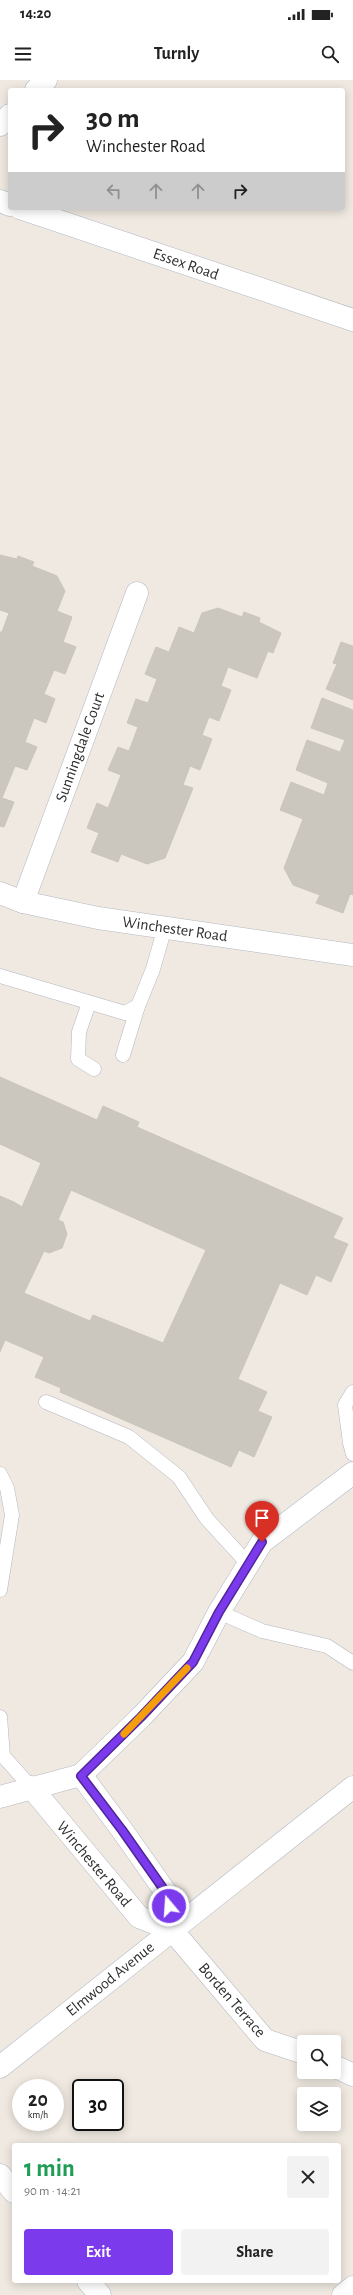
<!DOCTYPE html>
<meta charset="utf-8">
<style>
body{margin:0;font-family:"Alegreya Sans",sans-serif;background:#f2f2f2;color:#222;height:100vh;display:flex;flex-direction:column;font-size:15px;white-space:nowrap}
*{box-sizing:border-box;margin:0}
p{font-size:13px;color:#767676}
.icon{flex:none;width:22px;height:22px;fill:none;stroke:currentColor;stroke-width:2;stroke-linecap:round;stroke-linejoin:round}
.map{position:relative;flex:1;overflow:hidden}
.sheet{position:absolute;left:12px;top:2063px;width:329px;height:140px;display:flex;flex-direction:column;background:#fff;border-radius:4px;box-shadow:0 2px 10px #0003}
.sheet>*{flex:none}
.hud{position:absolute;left:8px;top:8px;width:337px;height:122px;border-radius:4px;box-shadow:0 2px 10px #0003;background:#fff;color:#222;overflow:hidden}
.buttons{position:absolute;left:297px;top:1955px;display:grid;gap:8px}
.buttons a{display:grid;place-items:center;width:44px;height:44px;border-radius:4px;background:#fff;box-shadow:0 2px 10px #0003;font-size:20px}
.speed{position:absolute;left:12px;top:1999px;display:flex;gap:8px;font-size:20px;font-weight:700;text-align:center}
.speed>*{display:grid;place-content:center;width:52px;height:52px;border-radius:50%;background:#fff;box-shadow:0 2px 10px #0003;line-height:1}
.speed small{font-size:10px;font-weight:400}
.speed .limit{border:2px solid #111;border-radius:6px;background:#fff;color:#111}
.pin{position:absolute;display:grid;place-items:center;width:34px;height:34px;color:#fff;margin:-41px -17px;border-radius:50% 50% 50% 0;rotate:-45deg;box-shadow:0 0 4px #0007}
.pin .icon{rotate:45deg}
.me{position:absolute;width:44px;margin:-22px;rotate:342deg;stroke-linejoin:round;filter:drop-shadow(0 0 3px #0008)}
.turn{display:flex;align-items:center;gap:14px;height:84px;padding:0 12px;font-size:18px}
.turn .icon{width:52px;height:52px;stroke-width:2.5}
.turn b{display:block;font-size:28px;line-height:34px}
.lanes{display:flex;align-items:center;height:38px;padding:0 12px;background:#0003;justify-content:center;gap:20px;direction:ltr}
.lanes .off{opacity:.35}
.round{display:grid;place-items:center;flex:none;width:42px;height:42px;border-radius:4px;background:#f2f2f2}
.overview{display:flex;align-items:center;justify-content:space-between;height:68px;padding:0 12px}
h1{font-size:24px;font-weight:600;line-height:30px;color:#1e9e55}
.cta{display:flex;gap:8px;margin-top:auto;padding:8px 12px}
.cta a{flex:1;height:46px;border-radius:4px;background:#7c3aed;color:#fff;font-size:16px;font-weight:600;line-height:46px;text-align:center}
.cta a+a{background:#f2f2f2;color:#222}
.status{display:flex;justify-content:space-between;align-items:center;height:28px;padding:0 20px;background:#fff;direction:ltr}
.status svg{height:11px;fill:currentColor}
header{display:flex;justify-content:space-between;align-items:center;height:52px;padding:0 12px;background:#fff;font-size:18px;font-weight:600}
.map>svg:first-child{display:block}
.building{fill:#cbc7bf;stroke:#cbc5ba;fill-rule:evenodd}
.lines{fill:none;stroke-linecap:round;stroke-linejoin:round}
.lane-casing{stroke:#b4b7c1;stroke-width:15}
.street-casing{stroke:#b4b7c1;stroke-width:23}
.secondary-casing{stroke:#b4b7c1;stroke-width:23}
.lane{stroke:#fff;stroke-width:14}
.street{stroke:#fff;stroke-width:22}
.secondary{stroke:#fff;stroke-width:22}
.route-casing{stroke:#51269a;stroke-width:10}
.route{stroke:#7c3aed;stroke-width:7}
.slow{stroke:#f59e0b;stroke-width:7}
.labels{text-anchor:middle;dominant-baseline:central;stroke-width:3;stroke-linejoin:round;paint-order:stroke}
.street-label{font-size:16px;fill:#2e2e2e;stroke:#fff}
</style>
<div class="status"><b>14:20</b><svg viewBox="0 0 49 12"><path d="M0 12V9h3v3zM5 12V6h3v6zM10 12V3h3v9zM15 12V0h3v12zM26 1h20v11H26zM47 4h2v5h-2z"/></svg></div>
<header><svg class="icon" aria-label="menu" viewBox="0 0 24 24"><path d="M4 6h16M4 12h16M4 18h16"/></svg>Turnly<svg class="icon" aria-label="search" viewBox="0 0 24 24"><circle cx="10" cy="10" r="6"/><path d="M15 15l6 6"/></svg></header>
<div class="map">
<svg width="353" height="2215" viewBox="0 0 353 2215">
<rect width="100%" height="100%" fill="#efe9e1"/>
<g class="building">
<path d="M0,475L17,479L18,476L34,482L32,486L57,496L65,511L57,531L72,537L63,562L76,567L65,594L54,590L44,614L55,619L46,643L34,638L25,662L37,667L27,690L15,686L2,718L14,722L4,747L0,746V552H2L9,533L0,530Z"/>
<path d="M218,528L242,537L244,532L260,538L259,542L281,553L273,573L268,571L257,598L228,587L221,606L231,610L219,641L209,637L202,655L212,659L200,690L190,686L183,705L193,708L165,778L147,784L121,774L118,782L91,772L99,753L87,748L97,723L108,728L121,695L108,690L118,667L129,671L138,647L127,643L136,619L148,623L157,599L145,594L156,567L169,572L179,547L194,553L202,533Z"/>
<path d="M341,562L353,566V620L326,609L337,584L333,583Z"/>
<path d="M322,618L353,630V815L350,814L343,833L316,823L320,815L293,805L284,788L303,739L280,730L291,702L324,715L328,703L296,690L307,660L340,672L345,660L311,648Z"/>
<path d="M0,997L97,1040L103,1026L139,1042L137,1047L343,1138L333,1158L348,1164L331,1202L316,1195L307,1215L280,1203L238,1299L267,1312L258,1331L272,1337L254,1377L239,1370L231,1387L60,1312L61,1308L35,1297L44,1277L5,1260L0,1272V1180L13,1152L3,1147L14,1122L22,1127L41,1083L0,1064ZM71,1110L206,1170L163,1263L93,1235L90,1241L24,1213L44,1171L49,1173L62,1168L67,1154L63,1142L58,1140Z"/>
<path d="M0,1116L14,1122L3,1147L13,1152L0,1180Z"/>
</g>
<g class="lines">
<g class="lane-casing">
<g id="lane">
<path d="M0,896L125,933L138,926L153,889L165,847"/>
<path d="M89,923L79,952L78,979L94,989"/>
<path d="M123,975L138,926"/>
<path d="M353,1312L345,1325L350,1363L353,1374"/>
<path d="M46,1322L129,1357L179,1397L207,1439L249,1485"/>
<path d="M0,1394L7,1408L12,1435L0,1510"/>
<path d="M219,1532L262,1551L327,1566L353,1583"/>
<path d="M0,1637L3,1676L31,1707"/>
</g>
</g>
<g class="street-casing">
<g id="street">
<path d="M36,10L46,0"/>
<path d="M0,45L10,35"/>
<path d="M0,121L10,125"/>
<path d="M20,128L353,240"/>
<path d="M0,813L23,822L98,838L353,875"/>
<path d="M23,822L137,513"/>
<path d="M81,1695L141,1637L193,1582L219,1532L262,1462L353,1393"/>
<path d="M31,1707L139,1837L172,1850L167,1814L122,1750L81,1695"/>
<path d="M0,1717L81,1695"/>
<path d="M172,1850L265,1960L304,1973"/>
<path d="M334,1986L353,1995"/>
<path d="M0,2095L14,2112"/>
<path d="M88,2201L100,2215"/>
<path d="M343,2215L353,2207"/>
</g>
</g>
<g class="secondary-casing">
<path id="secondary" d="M0,1987L353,1707"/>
</g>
<use href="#lane" class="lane"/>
<use href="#street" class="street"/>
<use href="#secondary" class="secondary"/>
</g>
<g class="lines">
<g class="route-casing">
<path id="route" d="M169,1826L167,1814L122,1750L81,1696L141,1637L193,1582L219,1532L262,1462"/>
</g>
<use href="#route" class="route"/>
<path class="slow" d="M124,1654L187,1588"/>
</g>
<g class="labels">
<g class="street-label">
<text transform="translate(186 184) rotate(19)">Essex Road</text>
<text transform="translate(80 667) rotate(-70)">Sunningdale Court</text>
<text transform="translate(175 849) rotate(8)">Winchester Road</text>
<text transform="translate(94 1784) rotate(50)">Winchester Road</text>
<text transform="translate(110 1899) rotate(-39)">Elmwood Avenue</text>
<text transform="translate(232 1920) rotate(49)">Borden Terrace</text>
</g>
</g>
</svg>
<div class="buttons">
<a><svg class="icon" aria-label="search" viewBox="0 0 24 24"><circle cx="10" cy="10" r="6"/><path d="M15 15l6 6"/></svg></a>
<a><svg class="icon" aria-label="layers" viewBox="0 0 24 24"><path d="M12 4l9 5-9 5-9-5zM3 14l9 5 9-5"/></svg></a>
</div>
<div class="speed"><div>20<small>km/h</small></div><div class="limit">30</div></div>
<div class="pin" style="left:262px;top:1462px;background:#d93025"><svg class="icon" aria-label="arrive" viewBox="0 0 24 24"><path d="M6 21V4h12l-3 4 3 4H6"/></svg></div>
<svg class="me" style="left:169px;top:1826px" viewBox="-20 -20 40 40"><circle r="17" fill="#7c3aed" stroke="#fff" stroke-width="3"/><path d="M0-11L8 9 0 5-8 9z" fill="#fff"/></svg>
<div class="hud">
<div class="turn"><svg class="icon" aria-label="right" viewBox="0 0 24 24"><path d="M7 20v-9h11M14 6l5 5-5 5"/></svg><div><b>30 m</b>Winchester Road</div></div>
<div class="lanes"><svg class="icon off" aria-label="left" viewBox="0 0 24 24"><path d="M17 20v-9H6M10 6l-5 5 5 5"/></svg><svg class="icon off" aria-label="ahead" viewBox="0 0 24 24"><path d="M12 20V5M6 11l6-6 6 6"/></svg><svg class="icon off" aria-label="ahead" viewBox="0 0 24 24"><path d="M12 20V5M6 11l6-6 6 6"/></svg><svg class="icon" aria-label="right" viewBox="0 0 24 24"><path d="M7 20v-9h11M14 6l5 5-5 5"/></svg></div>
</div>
<section class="sheet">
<div class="overview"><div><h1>1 min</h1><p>90 m · 14:21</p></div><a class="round"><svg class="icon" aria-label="close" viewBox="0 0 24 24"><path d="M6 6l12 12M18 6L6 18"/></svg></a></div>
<div class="cta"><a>Exit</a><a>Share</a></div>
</section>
</div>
